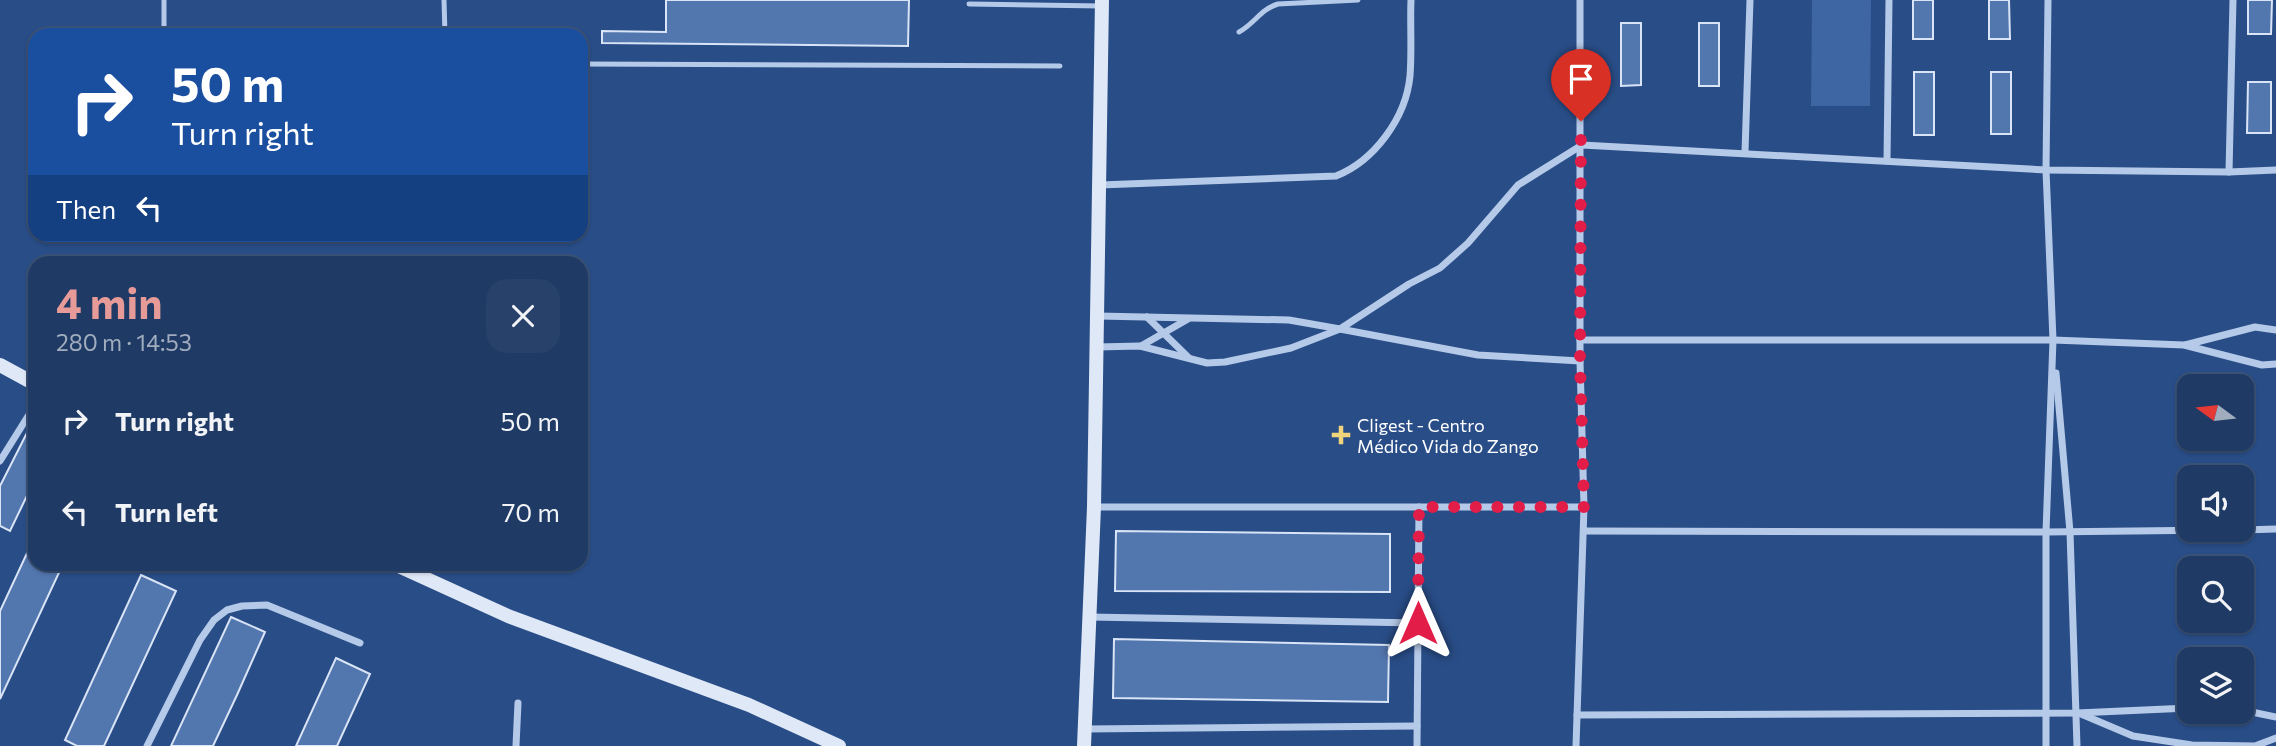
<!DOCTYPE html>
<meta charset="utf-8">
<style>
body{margin:0;font-family:Commissioner,sans-serif;background:#27416b;color:#f1f3f6;height:100vh;display:flex;flex-direction:column;font-size:26px;white-space:nowrap}
*{box-sizing:border-box;margin:0}
p{font-size:23px;color:#a1adbf}
.icon{flex:none;width:38px;height:38px;fill:none;stroke:currentColor;stroke-width:2;stroke-linecap:round;stroke-linejoin:round}
.map{position:relative;flex:1;overflow:hidden}
.side{position:absolute;left:28px;top:256px;width:560px;height:315px;display:flex;flex-direction:column;background:#1f3a65;border-radius:21px;box-shadow:0 2px 5px #0004,0 0 0 2px #3c5479}
.side>*{flex:none}
.hud{position:absolute;left:28px;top:28px;width:560px;height:214px;border-radius:21px;box-shadow:0 2px 5px #0004,0 0 0 2px #3c5479;background:#1a4fa0;color:#fff;overflow:hidden}
.needle{width:46px;rotate:285deg}
.controls{position:absolute;left:2177px;top:374px;display:grid;gap:14px}
.controls a{display:grid;place-items:center;width:77px;height:77px;border-radius:14px;background:#1f3a65;box-shadow:0 2px 5px #0004,0 0 0 2px #3c5479;font-size:35px}
.pin{position:absolute;display:grid;place-items:center;width:60px;height:60px;color:#fff;margin:-72px -30px;border-radius:50% 50% 50% 0;rotate:-45deg;box-shadow:0 0 7px #0007}
.pin .icon{rotate:45deg}
.me{position:absolute;width:77px;margin:-38px;rotate:0deg;stroke-linejoin:round;filter:drop-shadow(0 0 5px #0008)}
.turn{display:flex;align-items:center;gap:24px;height:147px;padding:0 28px;font-size:32px}
.turn .icon{width:91px;height:91px;stroke-width:2.5}
.turn b{display:block;font-size:49px;line-height:60px}
.then{display:flex;align-items:center;height:66px;padding:0 28px;background:#0003;gap:14px;font-size:26px}
.round{display:grid;place-items:center;flex:none;width:74px;height:74px;border-radius:21px;background:#27416b}
.overview{display:flex;align-items:center;justify-content:space-between;height:119px;padding:0 28px}
h1{font-size:42px;font-weight:700;line-height:52px;color:#e69b98}
ul{padding:0;list-style:none}
li{display:flex;align-items:center;gap:21px;height:91px;padding:0 28px}
li div{flex:1}
li b{display:block;font-size:26px}
li em{font-style:normal}
.map>svg:first-child{display:block}
.green{fill:#3e66a3}
.building{fill:#5276ae;stroke:#d9e4f6;stroke-width:2}
.lines{fill:none;stroke-linecap:round;stroke-linejoin:round}
.lane{stroke:#b5c9e8;stroke-width:5}
.street{stroke:#b5c9e8;stroke-width:7}
.secondary{stroke:#dfe8f7;stroke-width:14}
.route{stroke:#e11d48;stroke-width:12;stroke-dasharray:0 21.6}
.poi-dot{fill:#efd47c;stroke:#294d87;stroke-width:2.5}
.labels{text-anchor:middle;dominant-baseline:central;stroke-width:6;stroke-linejoin:round;paint-order:stroke}
.poi-label{font-size:18px;fill:#fff;stroke:#294d87;text-anchor:start}
</style>
<div class="map">
<svg width="2276" height="746" viewBox="0 0 2276 746">
<rect width="100%" height="100%" fill="#294d87"/>
<path class="green" d="M1812,0H1871L1870,106H1811Z"/>
<g class="building">
<path d="M666,0H909L908,46L602,43V31L666,32Z"/>
<rect x="1913" y="0" width="20" height="39"/>
<path d="M1989,0H2009L2010,39H1989Z"/>
<path d="M2248,0H2272L2271,34H2248Z"/>
<path d="M1621,23H1641V85L1621,86Z"/>
<rect x="1699" y="23" width="20" height="63"/>
<rect x="1914" y="72" width="20" height="63"/>
<rect x="1991" y="72" width="20" height="62"/>
<path d="M2248,82H2271V133H2247Z"/>
<path d="M35,417V479L10,531L0,526V486Z"/>
<path d="M1116,531L1390,534V592L1115,591Z"/>
<path d="M35,536V564H63L0,699V611Z"/>
<path d="M141,575L176,591L104,746H77L65,740Z"/>
<path d="M231,617L265,632L237,695L213,746H171Z"/>
<path d="M1114,639L1389,645L1388,702L1113,698Z"/>
<path d="M336,658L370,674L337,746H296Z"/>
</g>
<g class="lines">
<g class="lane">
<path d="M444,0L445,35"/>
<path d="M969,4L1102,6"/>
<path d="M1239,32C1254,24 1261,9 1278,4L1358,0"/>
<path d="M164,35V0"/>
<path d="M581,64L1060,66"/>
</g>
<g class="street">
<path d="M1745,152L1750,0"/>
<path d="M1887,161L1889,0"/>
<path d="M2229,172L2233,0"/>
<path d="M1100,185L1336,176C1374,161 1406,118 1410,76C1412,51 1410,25 1411,0"/>
<path d="M1098,316L1289,320L1340,329L1409,284L1440,268L1468,243L1518,185L1582,145L2046,170L2229,172L2276,170"/>
<path d="M1147,317L1189,358"/>
<path d="M1580,340H2053L2184,345L2262,365L2276,364"/>
<path d="M2185,345L2255,327L2276,330"/>
<path d="M1141,346L1188,319"/>
<path d="M1097,347L1140,346L1207,363L1225,362L1291,348L1340,329L1478,355L1580,361"/>
<path d="M2056,373L2070,532L2077,746"/>
<path d="M0,461L35,405"/>
<path d="M1094,507H1584"/>
<path d="M2242,530L2276,529"/>
<path d="M1584,531L2046,532L2220,530"/>
<path d="M1089,617L1418,623"/>
<path d="M2242,710L2276,717"/>
<path d="M2081,714L2133,736L2192,745L2255,746L2276,738"/>
<path d="M1577,715L2077,713L2189,708"/>
<path d="M1085,729L1417,726"/>
<path d="M147,746L200,640L214,620L227,610L242,606L267,605L360,643"/>
<path d="M516,746L518,703"/>
<path d="M1417,746L1419,507"/>
<path d="M1576,746L1584,507L1580,361V0"/>
<path d="M2046,746V532L2053,340L2046,170L2048,0"/>
</g>
<g class="secondary">
<path d="M0,365L35,384"/>
<path d="M394,564L508,616L749,705L839,746"/>
<path d="M1084,746L1094,507L1102,0"/>
</g>
</g>
<g class="lines">
<path class="route" d="M1418,623L1419,507H1584L1580,361L1581,121"/>
</g>
<path class="poi-dot" d="M1337.5 424.5h7v7h7v7h-7v7h-7v-7h-7v-7h7z"/>
<g class="labels">
<g class="poi-label">
<text x="1357" y="425">Cligest - Centro<tspan x="1357" dy="21">Médico Vida do Zango</tspan></text>
</g>
</g>
</svg>
<div class="controls">
<a><svg class="needle" viewBox="-14 -14 28 28"><path d="M0-13l5 13h-10z" fill="#e53935"/><path d="M0 13l5-13h-10z" fill="#a1adbf"/></svg></a>
<a><svg class="icon" aria-label="sound" viewBox="0 0 24 24"><path d="M4 9h4l5-4v14l-5-4H4zM17 9q2 3 0 6"/></svg></a>
<a><svg class="icon" aria-label="search" viewBox="0 0 24 24"><circle cx="10" cy="10" r="6"/><path d="M15 15l6 6"/></svg></a>
<a><svg class="icon" aria-label="layers" viewBox="0 0 24 24"><path d="M12 4l9 5-9 5-9-5zM3 14l9 5 9-5"/></svg></a>
</div>
<div class="pin" style="left:1581px;top:121px;background:#d93025"><svg class="icon" aria-label="arrive" viewBox="0 0 24 24"><path d="M6 21V4h12l-3 4 3 4H6"/></svg></div>
<svg class="me" style="left:1418px;top:623px" viewBox="-20 -20 40 40"><path d="M0-17L14 15 0 8-14 15z" fill="#e11d48" stroke="#fff" stroke-width="4"/></svg>
<div class="hud">
<div class="turn"><svg class="icon" aria-label="right" viewBox="0 0 24 24"><path d="M7 20v-9h11M14 6l5 5-5 5"/></svg><div><b>50 m</b>Turn right</div></div>
<div class="then">Then<svg class="icon" aria-label="left" viewBox="0 0 24 24"><path d="M17 20v-9H6M10 6l-5 5 5 5"/></svg></div>
</div>
<section class="side">
<div class="overview"><div><h1>4 min</h1><p>280 m · 14:53</p></div><a class="round"><svg class="icon" aria-label="close" viewBox="0 0 24 24"><path d="M6 6l12 12M18 6L6 18"/></svg></a></div>
<ul>
<li><svg class="icon" aria-label="right" viewBox="0 0 24 24"><path d="M7 20v-9h11M14 6l5 5-5 5"/></svg><div><b>Turn right</b></div><em>50 m</em></li>
<li><svg class="icon" aria-label="left" viewBox="0 0 24 24"><path d="M17 20v-9H6M10 6l-5 5 5 5"/></svg><div><b>Turn left</b></div><em>70 m</em></li>
</ul>
</section>
</div>
